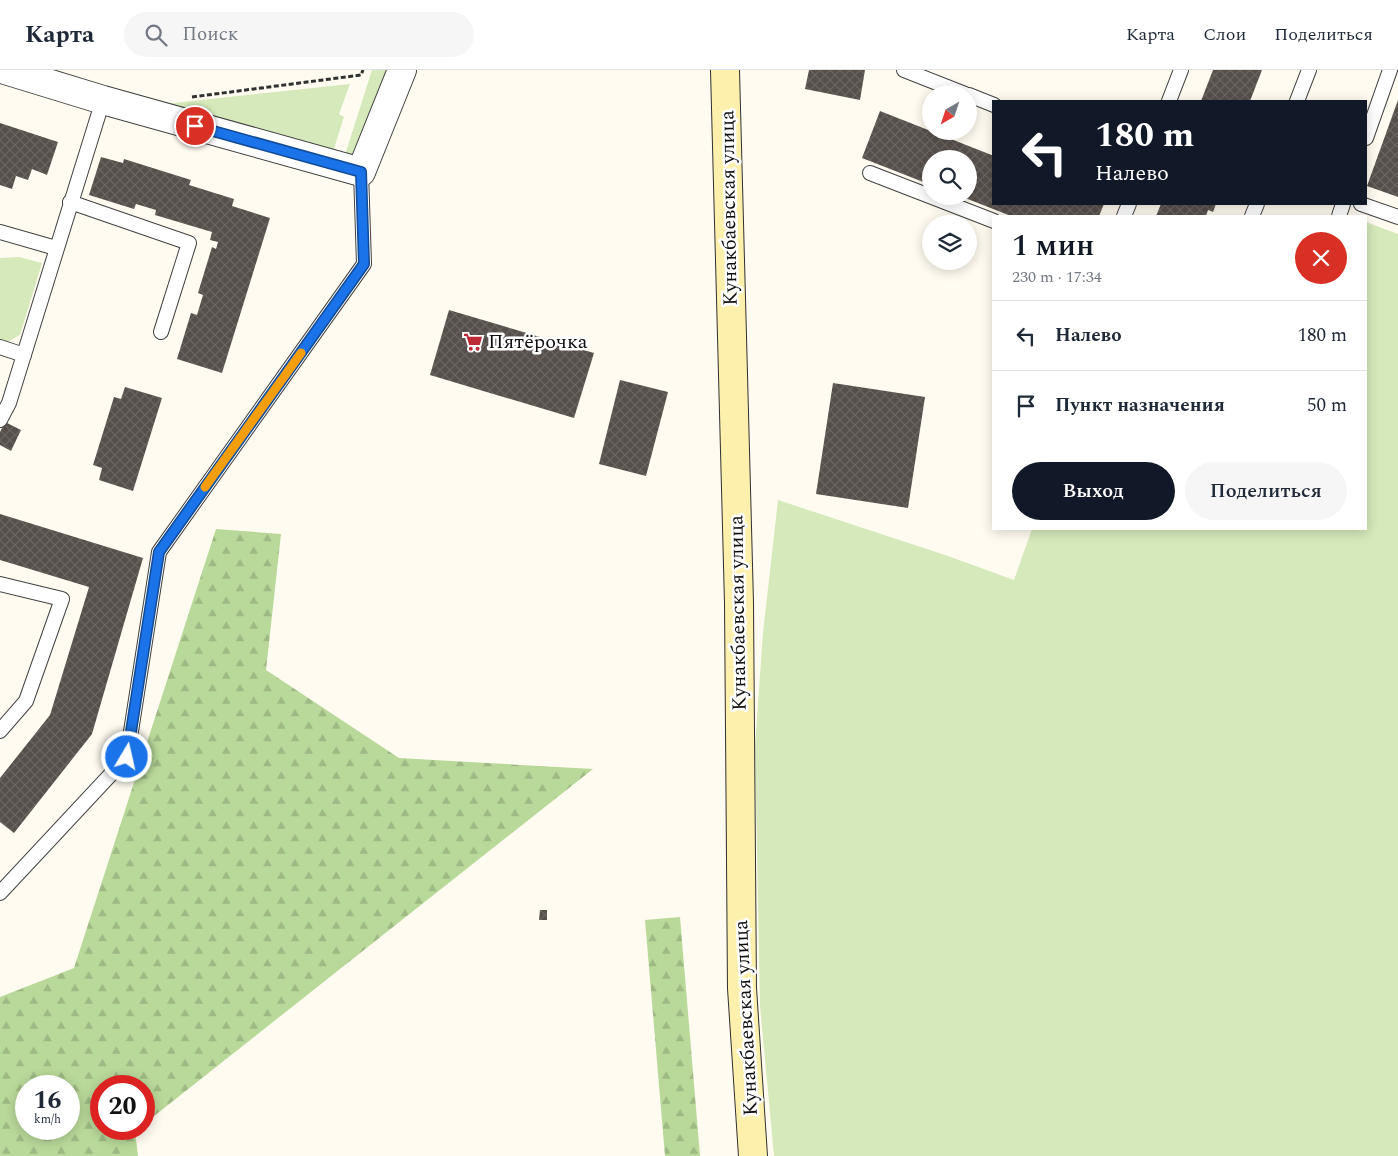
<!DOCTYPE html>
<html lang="ru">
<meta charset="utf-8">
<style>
body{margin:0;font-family:Spectral,serif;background:#f6f6f7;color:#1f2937;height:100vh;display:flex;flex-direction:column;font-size:19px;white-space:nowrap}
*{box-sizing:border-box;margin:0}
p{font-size:16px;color:#747a83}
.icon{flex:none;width:28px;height:28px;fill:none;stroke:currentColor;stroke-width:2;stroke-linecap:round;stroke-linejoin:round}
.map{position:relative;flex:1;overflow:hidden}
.side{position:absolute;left:992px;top:145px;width:375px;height:315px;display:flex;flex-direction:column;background:#fff;border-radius:0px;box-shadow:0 2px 12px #0003}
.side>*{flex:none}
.hud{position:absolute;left:992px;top:30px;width:375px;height:105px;border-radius:0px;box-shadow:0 2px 12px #0003;background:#111827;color:#fff;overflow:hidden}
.needle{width:32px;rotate:219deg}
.controls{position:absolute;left:922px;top:15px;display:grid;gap:10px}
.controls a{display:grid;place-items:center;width:55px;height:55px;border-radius:50%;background:#fff;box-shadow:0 2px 12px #0003;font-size:25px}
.speed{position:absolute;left:15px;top:1005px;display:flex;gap:10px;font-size:25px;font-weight:700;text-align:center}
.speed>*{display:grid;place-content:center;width:65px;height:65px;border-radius:50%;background:#fff;box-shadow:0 2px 12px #0003;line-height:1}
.speed small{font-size:12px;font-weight:400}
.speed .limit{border:8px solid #d22;background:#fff;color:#111}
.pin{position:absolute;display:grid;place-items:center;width:42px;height:42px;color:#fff;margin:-21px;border:2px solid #fff;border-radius:50%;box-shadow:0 1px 5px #0007}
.me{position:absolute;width:55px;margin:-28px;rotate:9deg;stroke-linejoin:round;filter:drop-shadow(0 0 4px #0008)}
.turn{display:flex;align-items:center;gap:18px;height:105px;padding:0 20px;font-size:22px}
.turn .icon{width:65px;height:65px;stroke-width:2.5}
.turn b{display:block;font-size:35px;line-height:42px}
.round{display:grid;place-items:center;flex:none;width:52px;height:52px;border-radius:26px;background:#f6f6f7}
.head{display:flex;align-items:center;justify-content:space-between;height:85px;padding:0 20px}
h1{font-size:30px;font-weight:600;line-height:38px;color:#111827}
.button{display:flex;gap:10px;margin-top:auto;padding:10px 20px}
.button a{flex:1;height:58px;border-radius:30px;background:#111827;color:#fff;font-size:20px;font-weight:600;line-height:58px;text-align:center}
.button a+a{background:#f6f6f7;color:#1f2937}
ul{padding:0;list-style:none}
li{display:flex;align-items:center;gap:15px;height:70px;padding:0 20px;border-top:1px solid #e0e1e3}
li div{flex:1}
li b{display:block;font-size:19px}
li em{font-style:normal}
header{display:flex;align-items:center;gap:30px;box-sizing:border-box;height:70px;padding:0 25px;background:#fff;border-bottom:1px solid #e0e1e3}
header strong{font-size:24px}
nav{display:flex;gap:28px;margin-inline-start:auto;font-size:18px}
.search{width:350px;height:45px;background:#f6f6f7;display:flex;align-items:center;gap:12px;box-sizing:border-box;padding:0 18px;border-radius:28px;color:#747a83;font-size:19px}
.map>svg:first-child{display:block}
.grass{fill:#d5e9ba}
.forest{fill:url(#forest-firs);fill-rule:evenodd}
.building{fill:url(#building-cross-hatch)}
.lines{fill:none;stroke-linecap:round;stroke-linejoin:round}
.lane-casing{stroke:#414141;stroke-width:16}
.street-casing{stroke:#414141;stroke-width:30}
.secondary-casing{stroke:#303030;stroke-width:30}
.path{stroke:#303030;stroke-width:3;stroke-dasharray:5 2.5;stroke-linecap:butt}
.lane{stroke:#fff;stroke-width:14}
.street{stroke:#fff;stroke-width:28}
.secondary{stroke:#fdf0ad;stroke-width:28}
.route-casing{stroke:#114b97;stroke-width:12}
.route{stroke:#1a73e8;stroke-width:9}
.slow{stroke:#f59e0b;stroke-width:9}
.labels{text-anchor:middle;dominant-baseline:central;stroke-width:5;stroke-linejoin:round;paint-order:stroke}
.street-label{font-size:20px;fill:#0e0e0e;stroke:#fff}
.poi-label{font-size:20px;fill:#0e0e0e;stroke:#fff;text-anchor:start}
</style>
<header>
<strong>Карта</strong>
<div class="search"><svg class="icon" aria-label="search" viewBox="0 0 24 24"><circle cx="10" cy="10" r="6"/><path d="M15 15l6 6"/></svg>Поиск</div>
<nav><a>Карта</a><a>Слои</a><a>Поделиться</a></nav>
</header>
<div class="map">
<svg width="1398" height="1086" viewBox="0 0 1398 1086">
<defs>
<pattern id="forest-firs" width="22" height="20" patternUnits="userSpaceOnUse" patternTransform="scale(1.25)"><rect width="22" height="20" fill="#b9d99a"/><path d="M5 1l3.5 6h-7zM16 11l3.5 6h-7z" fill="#9eb984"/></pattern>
<pattern id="building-cross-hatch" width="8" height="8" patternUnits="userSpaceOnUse" patternTransform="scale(1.25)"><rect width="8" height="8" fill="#574f4b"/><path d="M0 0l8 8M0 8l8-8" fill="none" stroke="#6a6461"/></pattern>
</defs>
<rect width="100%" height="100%" fill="#fffbf0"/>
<g class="grass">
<path d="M372,0H392L352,90L344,88Z"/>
<path d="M350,14L339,44L344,47L330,91L155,35Z"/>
<path d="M1366,152L1398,164V1086H774L760,936L755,677L763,563L778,430L948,486L1014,510L1032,459H1366Z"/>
<path d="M19,187L42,193L20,265L7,272L0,270V188Z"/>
</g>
<g class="forest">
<path d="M216,459L281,464L266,600L399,688L593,699L144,1054V1016H101V1059H138L135,1061L138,1086H0V927L74,898ZM26,1016H69V1059H26Z"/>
<path d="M680,847L700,1086H665L645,850Z"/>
</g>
<g class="building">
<path d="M809,0H865L860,30L805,19Z"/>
<path d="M1213,0H1262L1250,31H1201Z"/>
<path d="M1398,30V127L1367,116Z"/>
<path d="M880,41L994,86V134H1104L1099,146H1011L960,126H969V89H931V115L862,88Z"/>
<path d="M0,53L58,72L47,105L32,99L28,110L16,106L12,119L0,115Z"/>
<path d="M101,87L123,93L124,89L191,110L189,115L234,129L232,136L270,148L222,303L177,289L191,243L197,245L203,225L198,223L212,177L216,179L218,172L210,170L212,162L155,145L156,140L136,134L134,139L89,125Z"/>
<path d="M1161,134H1216L1213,142L1208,140L1206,146H1156Z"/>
<path d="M449,240L594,283L574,348L430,305Z"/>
<path d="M620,310L668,322L646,406L599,394Z"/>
<path d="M833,313L925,327L908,438L816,424Z"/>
<path d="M125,317L162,328L133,421L99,410L102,398L93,395L114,327L121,329Z"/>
<path d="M5,352L21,360L11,381L0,375V362Z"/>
<path d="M0,444L143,488L92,664L14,763L0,752V708L50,645L89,517L0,490Z"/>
<path d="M540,840H547V850H539Z"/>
</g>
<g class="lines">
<g class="lane-casing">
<g id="lane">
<path d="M904,0L965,24"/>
<path d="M969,25L994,35"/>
<path d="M1169,31L1181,0"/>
<path d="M1297,31L1309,0"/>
<path d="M1366,68L1390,0"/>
<path d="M870,103L994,151"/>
<path d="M70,132L189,173L161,262"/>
<path d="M1361,134L1398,147"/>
<path d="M1124,146L1129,134"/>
<path d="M1252,146L1257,134"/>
<path d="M1339,146L1343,134"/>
<path d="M0,162L56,178"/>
<path d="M0,277L24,285"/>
<path d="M0,350L9,333L103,30"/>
<path d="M0,514L62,529L26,631L0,661"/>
<path d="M0,823L127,687L159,482L364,194L361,102"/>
</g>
</g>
<g class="street-casing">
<path id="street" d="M5,0L103,30L361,102L402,0"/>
</g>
<g class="secondary-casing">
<path id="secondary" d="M725,0L739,533L742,918L753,1086"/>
</g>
<path class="path" d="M192,27L361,5L363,0"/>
<use href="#lane" class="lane"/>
<use href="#street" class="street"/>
<use href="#secondary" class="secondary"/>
</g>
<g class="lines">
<g class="route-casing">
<path id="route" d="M127,687L159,482L364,194L361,102L195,56"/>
</g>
<use href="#route" class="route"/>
<path class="slow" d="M205,417L301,283"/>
</g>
<defs>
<g id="supermarket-bare" transform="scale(1.5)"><path d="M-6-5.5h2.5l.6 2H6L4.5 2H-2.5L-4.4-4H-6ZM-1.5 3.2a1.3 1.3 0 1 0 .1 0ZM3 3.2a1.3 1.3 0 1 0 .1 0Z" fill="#bc2937" stroke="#fff" stroke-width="2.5" paint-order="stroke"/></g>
</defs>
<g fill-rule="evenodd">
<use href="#supermarket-bare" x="473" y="272"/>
</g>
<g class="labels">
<g class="street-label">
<text transform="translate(729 138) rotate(-91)">Кунакбаевская улица</text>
<text transform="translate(738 543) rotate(-91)">Кунакбаевская улица</text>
<text transform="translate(746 948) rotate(-93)">Кунакбаевская улица</text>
</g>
<g class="poi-label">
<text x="488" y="272">Пятёрочка</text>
</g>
</g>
</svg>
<div class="controls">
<a><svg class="needle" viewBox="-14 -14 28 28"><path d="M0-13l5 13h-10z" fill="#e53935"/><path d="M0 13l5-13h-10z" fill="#747a83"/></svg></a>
<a><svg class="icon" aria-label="search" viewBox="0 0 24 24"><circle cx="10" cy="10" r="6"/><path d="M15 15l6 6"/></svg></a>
<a><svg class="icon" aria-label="layers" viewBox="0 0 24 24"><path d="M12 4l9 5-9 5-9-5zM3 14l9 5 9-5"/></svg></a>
</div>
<div class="speed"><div>16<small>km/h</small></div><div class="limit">20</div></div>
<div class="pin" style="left:195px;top:56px;background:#d93025"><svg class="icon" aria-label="arrive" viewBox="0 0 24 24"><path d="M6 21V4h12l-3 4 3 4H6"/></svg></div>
<svg class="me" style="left:127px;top:687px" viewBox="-20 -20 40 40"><circle r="17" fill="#1a73e8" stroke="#fff" stroke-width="3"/><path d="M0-11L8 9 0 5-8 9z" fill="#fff"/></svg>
<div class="hud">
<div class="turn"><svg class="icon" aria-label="left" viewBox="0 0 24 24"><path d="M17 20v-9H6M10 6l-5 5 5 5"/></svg><div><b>180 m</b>Налево</div></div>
</div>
<section class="side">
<div class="head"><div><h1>1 мин</h1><p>230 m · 17:34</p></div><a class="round" style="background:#d93025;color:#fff"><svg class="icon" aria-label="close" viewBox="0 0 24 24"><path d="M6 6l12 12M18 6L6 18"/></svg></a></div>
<ul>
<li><svg class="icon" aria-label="left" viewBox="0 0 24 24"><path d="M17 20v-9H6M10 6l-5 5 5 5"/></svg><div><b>Налево</b></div><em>180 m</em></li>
<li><svg class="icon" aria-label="arrive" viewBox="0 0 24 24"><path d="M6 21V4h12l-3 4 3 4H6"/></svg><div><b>Пункт назначения</b></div><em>50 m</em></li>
</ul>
<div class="button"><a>Выход</a><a>Поделиться</a></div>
</section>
</div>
